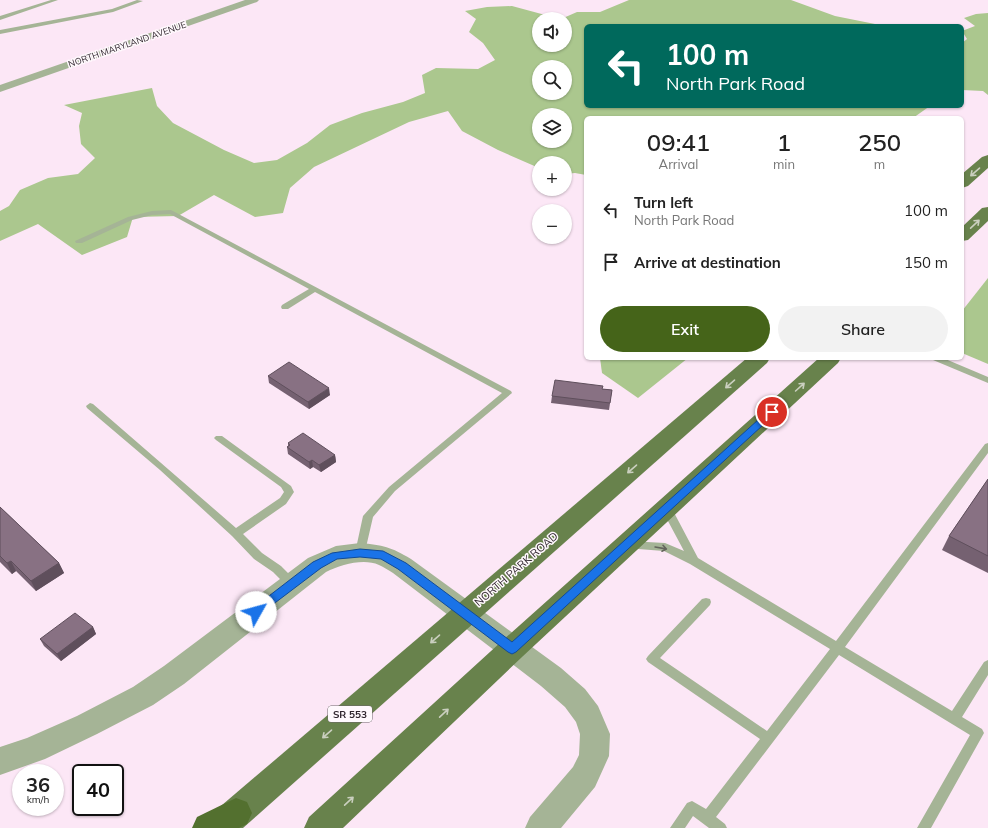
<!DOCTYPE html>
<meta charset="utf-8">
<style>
body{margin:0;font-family:Mulish,sans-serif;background:#f2f2f2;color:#222;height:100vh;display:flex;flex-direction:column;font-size:15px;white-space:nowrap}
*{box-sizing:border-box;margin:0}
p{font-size:13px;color:#767676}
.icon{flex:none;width:22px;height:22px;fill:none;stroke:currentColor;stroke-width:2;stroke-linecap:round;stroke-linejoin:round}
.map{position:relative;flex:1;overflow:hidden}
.sheet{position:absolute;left:584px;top:116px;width:380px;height:244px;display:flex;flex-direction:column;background:#fff;border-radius:6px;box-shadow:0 1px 3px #0004}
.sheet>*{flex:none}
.top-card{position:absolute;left:584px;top:24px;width:380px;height:84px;border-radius:6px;box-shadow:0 1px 3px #0004;background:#00695c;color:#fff;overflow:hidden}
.tools{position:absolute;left:532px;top:12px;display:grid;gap:8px}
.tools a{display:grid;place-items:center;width:40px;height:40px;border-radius:50%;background:#fff;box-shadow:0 1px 3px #0004;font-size:20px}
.speed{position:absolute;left:12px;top:764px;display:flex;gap:8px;font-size:20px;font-weight:700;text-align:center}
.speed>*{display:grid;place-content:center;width:52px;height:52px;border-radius:50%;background:#fff;box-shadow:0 1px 3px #0004;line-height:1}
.speed small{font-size:10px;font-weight:400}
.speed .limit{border:2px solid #111;border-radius:6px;background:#fff;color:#111}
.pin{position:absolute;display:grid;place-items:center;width:34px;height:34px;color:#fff;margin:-17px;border:2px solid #fff;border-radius:50%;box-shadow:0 1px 4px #0007}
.me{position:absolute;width:44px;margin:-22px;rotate:52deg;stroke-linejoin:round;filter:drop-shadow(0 0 3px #0008)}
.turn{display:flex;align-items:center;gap:14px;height:84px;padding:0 16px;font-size:18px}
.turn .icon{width:52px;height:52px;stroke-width:2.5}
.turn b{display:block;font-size:28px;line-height:34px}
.eta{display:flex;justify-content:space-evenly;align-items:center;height:68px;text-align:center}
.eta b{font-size:24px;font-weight:600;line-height:28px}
.button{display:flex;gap:8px;margin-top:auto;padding:8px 16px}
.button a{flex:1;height:46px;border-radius:24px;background:#456419;color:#fff;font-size:16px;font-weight:600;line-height:46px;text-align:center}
.button a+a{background:#f2f2f2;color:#222}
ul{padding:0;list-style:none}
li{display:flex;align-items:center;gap:12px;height:52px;padding:0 16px}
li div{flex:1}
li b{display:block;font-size:15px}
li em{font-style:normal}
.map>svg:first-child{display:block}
.green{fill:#abc78e;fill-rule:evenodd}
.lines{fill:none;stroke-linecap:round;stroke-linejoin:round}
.service{fill:#a5b496;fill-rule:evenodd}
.minor{fill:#a5b496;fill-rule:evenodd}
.tertiary{fill:#a5b496;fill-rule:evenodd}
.primary{fill:#68824c;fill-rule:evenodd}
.motorway{fill:#53702f;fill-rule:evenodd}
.wall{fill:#756171}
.shaded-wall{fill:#5f4f5c}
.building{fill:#887183;stroke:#5f4f5c}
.oneway{stroke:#cacfbf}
.oneway2{stroke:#64655c}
.route{fill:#1a73e8;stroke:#114b97}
.labels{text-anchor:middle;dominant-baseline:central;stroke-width:3;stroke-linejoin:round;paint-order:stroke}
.far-street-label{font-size:9px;fill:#2f252d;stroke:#fff9fd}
.shield{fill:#fff9fd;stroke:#6d656b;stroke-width:1}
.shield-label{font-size:10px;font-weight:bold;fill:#2f252d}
.street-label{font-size:11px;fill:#2f252d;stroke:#fff9fd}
</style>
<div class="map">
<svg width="988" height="828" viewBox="0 0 988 828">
<rect width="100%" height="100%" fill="#fce7f6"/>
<g class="green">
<path d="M629,0H791L835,16L885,26H586V106H930L913,118H586V175L575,173L565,174V163H539V168L498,150L462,131L448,111L409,122L314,167L290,188L283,213L255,217L214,195L178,216L133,217L127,237L82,255L38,224L0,241V211L9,206L20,190L48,178L78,174L95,158L81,144L79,126L82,113L64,105L152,88L157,106L173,123L224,150L254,163L277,160L307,143L330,125L362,113L403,102L425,93L422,75L436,68L478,69L495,60L483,43L469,32L476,19L465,11L487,7L512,6L560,19H539V45H565V19H561L577,12H600ZM539,67H565V93H539ZM539,115H565V141H539Z"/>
<path d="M988,13V95L983,91L962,90V43L967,39L962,31L975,26L964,18L976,14Z"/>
<path d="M988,278V364L962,353V311Z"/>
<path d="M600,358H688L638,398L602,373Z"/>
</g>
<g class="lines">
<g class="service">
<path d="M51,0H58L0,20V16Z"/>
<path d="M137,0L143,1L113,12L0,34V30L112,9Z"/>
<path d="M171,210L511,391L512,393L395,491L373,517L364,556L360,557L356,556L355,553L363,516L389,487L502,393L315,292L288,309H282L281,307L282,305L309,289L170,214L152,215L132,220L82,243H76L75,241L128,217L152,211Z"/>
<path d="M932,358H943L988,377V383L933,360Z"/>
<path d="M90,403L93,404L236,528L280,498L284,492L281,487L216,440L214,438L216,436H222L291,486L294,492L286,504L243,534L262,553L281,566L296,581L297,584L296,587L292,588L288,587L273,572L254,559L232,536L160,470L87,408L86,406Z"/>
<path d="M988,443V453L845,647L952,711L984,662L988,660V675L962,717L982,729L984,733L931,828H917L970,735L839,655L716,817L725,824L727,828H709L693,816L685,828H670L687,803L692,801L706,809L760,739L648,662L646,659L648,656L702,599L706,598L710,599L711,602L710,605L660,658L767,731L830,649L690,564L664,551L625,548L624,545L625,542L629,541L665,543L684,551L661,508L662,505H670L698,558L836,641L985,444Z"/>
</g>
<path class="minor" d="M245,0H259L257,2L0,92V85Z"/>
<path class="tertiary" d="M360,543C383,545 391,547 411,559L561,668L585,689L598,706L610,734L609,756L595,787L561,828H525L530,817L573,767L579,755L580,734L576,722L565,707L541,686L393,573C388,570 384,567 379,565C363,558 341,565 326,572L184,684L153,705L97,734L45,759L0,775V747L27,738L77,716L133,687L164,666L308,558L336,546Z"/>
<g class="primary">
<path d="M988,155V168L968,186L962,188V174L982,157Z"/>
<path d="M988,207V221L968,240L962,241V227L982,208Z"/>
<path d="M747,358H770L767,363L243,828H203L208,817Z"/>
<path d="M819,358H841L838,363L522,657L343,828H304L309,817L502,641Z"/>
</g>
<path class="motorway" d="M236,798L247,802L252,813L247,824L239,828H192L197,817Z"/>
</g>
<g class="wall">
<path d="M268,376L330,395L309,409L269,383Z"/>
<path d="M602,389L612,390L609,410L551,403L552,396Z"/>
<path d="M288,443L335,455L336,462L321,472L313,467L310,469L288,454L287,447L288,446Z"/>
<path d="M988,479V573L942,550L949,536Z"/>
<path d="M0,507L59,563L64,573L36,591L16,571L12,574L0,562Z"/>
<path d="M93,627L96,634L61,661L44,646L40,639Z"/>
</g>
<g class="shaded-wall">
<path d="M329,388L330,395L309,409L308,402Z"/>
<path d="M335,455L336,462L321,472L319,465Z"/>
<path d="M312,460L313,467L310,469L309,462Z"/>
<path d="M11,561L16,571L12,574L7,563Z"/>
<path d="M59,563L64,573L36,591L31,581Z"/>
<path d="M93,627L96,634L61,661L57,654Z"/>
</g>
<g class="building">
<path d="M289,362L329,388L308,402L268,376Z"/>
<path d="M555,380L603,386L602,389L612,390L610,403L552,396Z"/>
<path d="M303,433L335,455L319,465L312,460L309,462L287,447L290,445L288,443Z"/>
<path d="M988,479V556L949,536Z"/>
<path d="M0,507L59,563L31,581L11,561L7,563L0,556Z"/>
<path d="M75,613L93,627L57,654L40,639Z"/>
</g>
<defs><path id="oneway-shaft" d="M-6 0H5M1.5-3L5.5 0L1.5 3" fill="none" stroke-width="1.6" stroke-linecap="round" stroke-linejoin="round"/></defs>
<g class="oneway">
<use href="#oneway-shaft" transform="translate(975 172) rotate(139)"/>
<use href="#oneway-shaft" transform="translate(975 224) rotate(-43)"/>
<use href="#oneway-shaft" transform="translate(730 384) rotate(139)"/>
<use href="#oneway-shaft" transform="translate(800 387) rotate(-42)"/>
<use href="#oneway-shaft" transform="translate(632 469) rotate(139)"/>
<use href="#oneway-shaft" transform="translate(435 639) rotate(139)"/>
<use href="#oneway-shaft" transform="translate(444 713) rotate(-43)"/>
<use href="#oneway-shaft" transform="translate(327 734) rotate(139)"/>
<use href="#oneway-shaft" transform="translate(349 801) rotate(-43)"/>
</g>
<use class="oneway2" href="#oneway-shaft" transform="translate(661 548) rotate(10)"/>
<path class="route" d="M772,409L777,412L775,414L516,652L512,654L508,652L398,569L381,559L360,557L337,559L321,568L259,615L256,617L252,615L250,612L252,609L313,562L332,553L360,549L383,551L406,563L512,642L769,410Z"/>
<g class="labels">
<g class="far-street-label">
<text transform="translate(127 44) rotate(-19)">NORTH MARYLAND AVENUE</text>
</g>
<rect class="shield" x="328" y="706" width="44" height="16" rx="3"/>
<g class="shield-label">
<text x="350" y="714">SR 553</text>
</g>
<g class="street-label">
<text transform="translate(516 569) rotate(-41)">NORTH PARK ROAD</text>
</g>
</g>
</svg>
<div class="tools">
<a><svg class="icon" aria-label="sound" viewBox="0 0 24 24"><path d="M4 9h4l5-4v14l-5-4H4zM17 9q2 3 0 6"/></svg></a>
<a><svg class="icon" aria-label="search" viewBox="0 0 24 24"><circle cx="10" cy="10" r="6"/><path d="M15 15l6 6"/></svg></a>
<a><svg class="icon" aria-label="layers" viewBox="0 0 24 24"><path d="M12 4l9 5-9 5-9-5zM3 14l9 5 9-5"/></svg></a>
<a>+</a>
<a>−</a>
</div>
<div class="speed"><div>36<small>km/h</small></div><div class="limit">40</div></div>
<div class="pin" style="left:772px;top:412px;background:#d93025"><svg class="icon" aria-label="arrive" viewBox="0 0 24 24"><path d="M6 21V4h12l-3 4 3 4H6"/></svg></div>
<svg class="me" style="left:256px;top:612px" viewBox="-20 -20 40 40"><circle r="19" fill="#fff"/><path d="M0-13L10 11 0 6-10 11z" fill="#1a73e8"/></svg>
<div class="top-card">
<div class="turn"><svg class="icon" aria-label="left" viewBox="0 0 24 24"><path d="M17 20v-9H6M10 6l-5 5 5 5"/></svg><div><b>100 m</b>North Park Road</div></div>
</div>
<section class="sheet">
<div class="eta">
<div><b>09:41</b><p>Arrival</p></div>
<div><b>1</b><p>min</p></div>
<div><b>250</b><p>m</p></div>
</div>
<ul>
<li><svg class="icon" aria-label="left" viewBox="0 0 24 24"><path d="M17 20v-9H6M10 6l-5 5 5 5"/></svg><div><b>Turn left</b><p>North Park Road</p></div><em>100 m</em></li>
<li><svg class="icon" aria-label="arrive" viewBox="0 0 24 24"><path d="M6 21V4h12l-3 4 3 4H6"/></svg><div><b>Arrive at destination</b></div><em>150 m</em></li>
</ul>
<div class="button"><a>Exit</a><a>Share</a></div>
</section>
</div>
